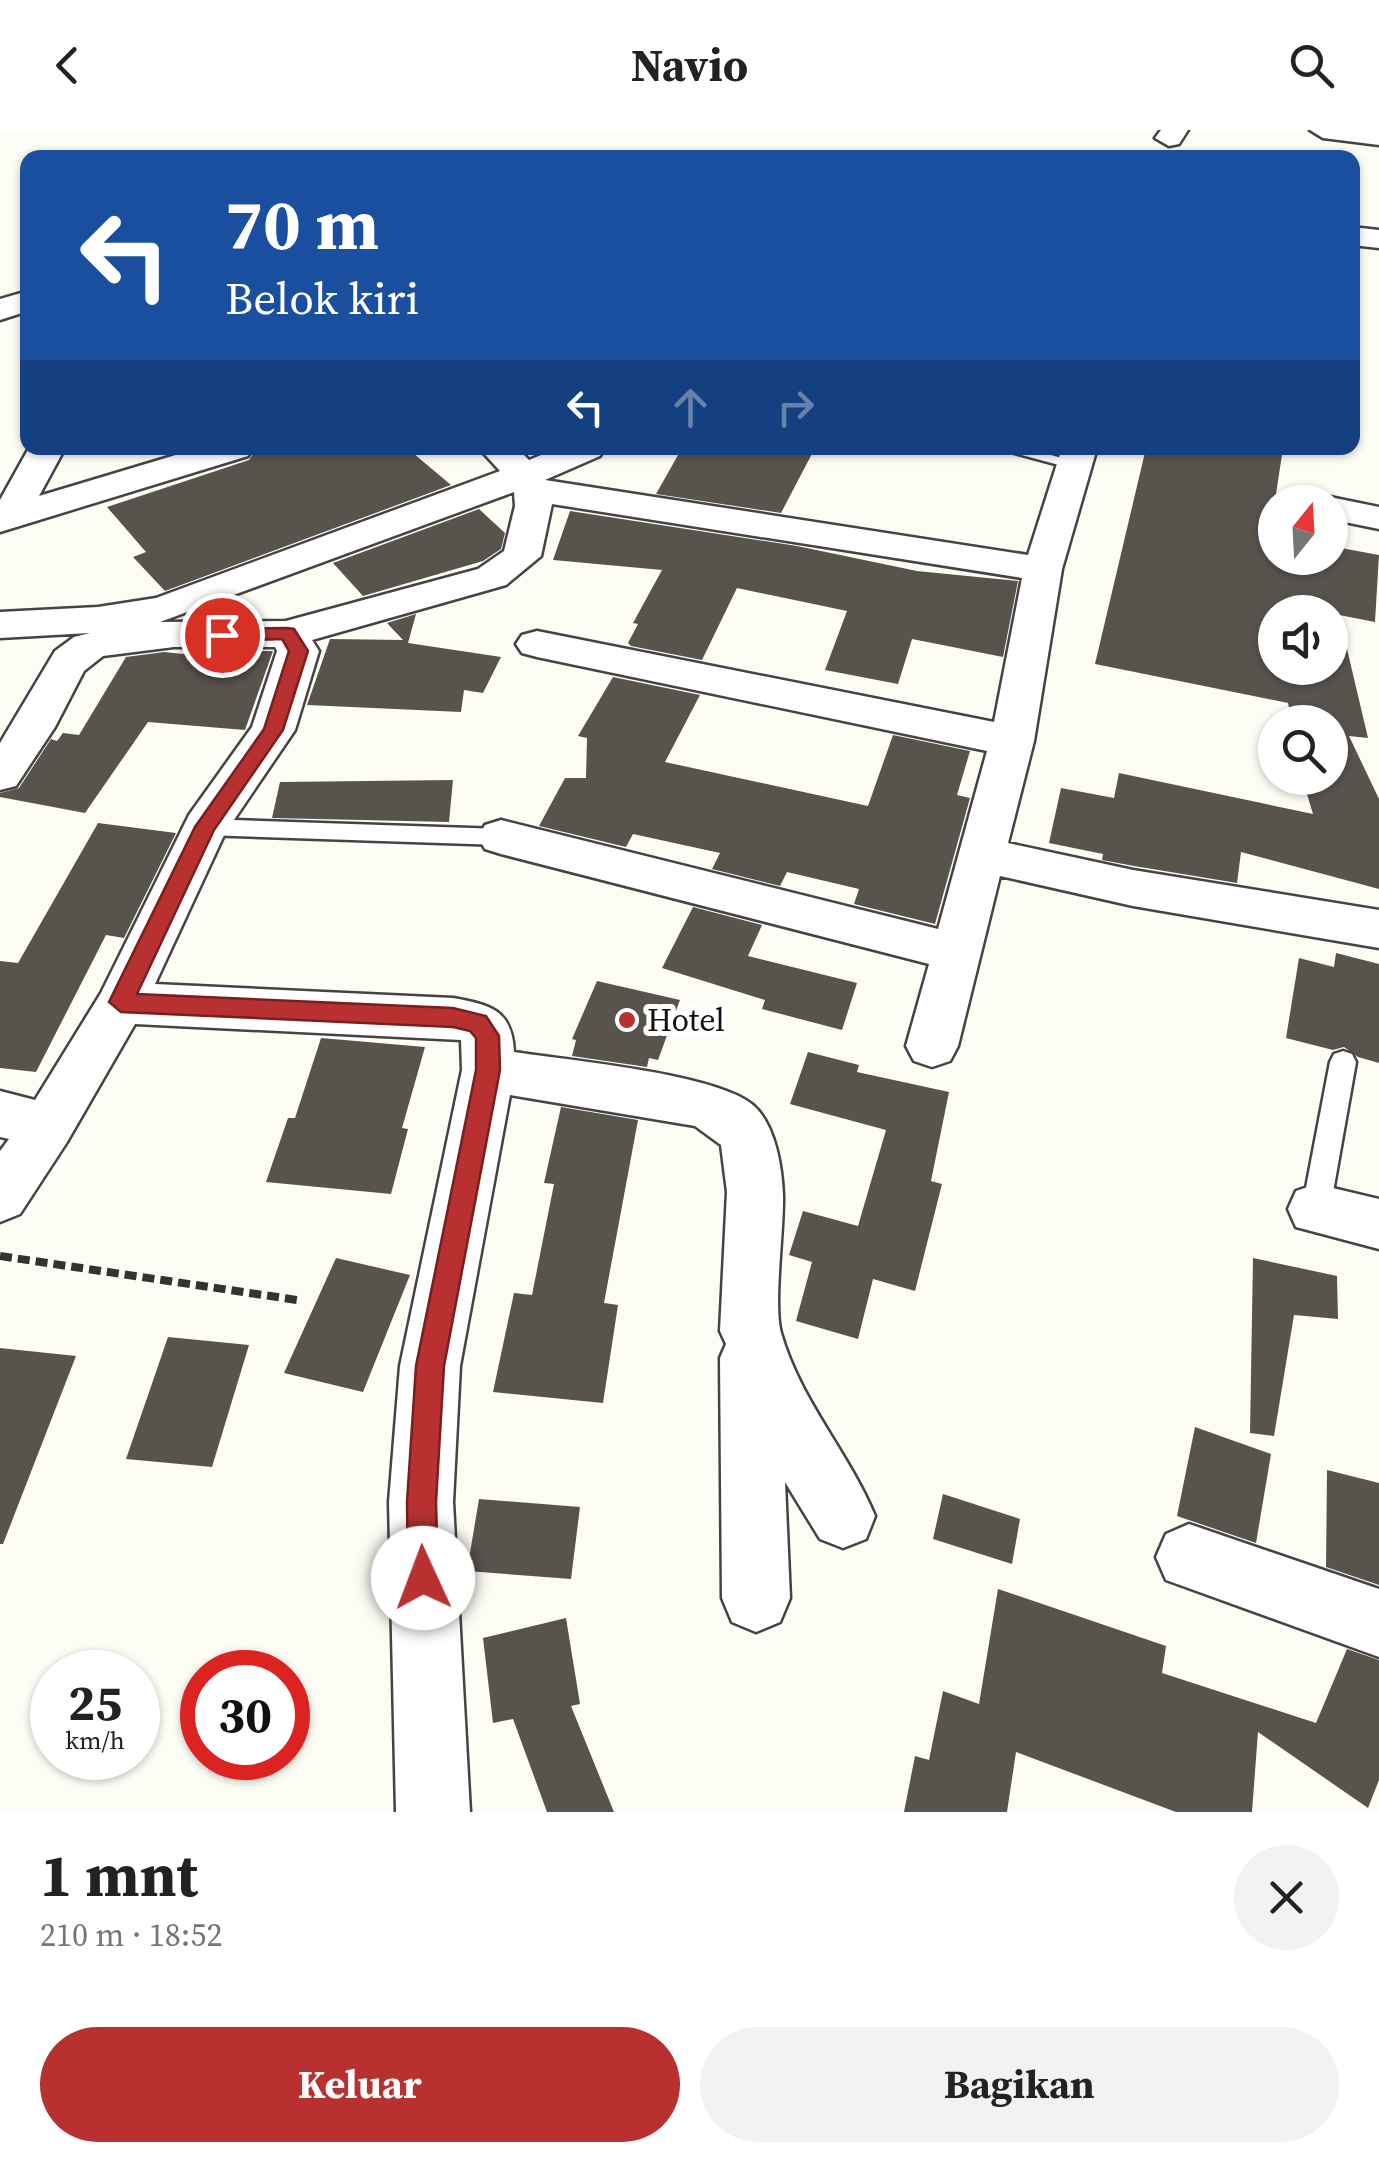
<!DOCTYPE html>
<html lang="id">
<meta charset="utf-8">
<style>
body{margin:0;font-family:"Source Serif 4",serif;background:#f2f2f2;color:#222;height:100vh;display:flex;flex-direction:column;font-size:38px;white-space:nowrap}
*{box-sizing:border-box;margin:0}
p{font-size:32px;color:#767676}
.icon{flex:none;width:55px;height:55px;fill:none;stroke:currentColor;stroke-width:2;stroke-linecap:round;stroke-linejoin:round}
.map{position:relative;height:1682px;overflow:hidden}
.panel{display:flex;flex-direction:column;background:#fff;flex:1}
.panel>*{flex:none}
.top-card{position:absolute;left:20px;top:20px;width:1340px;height:305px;border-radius:20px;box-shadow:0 2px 8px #0004;background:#1a4fa0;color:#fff;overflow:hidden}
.needle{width:65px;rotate:18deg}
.buttons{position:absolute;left:1258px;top:355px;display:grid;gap:20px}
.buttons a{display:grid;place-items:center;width:90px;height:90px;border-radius:50%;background:#fff;box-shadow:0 2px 8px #0004;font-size:50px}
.speed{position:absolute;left:30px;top:1520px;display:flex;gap:20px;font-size:50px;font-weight:700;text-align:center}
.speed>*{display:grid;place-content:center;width:130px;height:130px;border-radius:50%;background:#fff;box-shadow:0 2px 8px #0004;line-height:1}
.speed small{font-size:25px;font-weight:400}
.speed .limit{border:15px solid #d22;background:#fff;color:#111}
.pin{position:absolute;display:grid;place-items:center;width:85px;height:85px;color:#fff;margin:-42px;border:5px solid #fff;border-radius:50%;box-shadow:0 2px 10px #0007}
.me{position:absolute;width:110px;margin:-55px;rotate:358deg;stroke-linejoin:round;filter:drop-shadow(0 0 8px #0008)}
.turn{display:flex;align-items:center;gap:35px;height:210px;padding:0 40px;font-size:45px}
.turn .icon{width:130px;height:130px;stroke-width:2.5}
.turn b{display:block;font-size:70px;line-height:85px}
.lanes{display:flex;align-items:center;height:95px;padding:0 40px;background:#0003;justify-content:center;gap:50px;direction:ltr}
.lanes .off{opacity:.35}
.round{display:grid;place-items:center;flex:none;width:105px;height:105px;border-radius:52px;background:#f2f2f2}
.headline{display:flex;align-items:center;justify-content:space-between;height:170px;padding:0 40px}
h1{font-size:60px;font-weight:700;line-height:75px}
.primary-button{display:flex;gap:20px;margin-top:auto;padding:20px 40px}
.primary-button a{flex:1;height:115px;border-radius:60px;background:#b93031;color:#fff;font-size:40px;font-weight:700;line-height:115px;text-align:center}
.primary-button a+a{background:#f2f2f2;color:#222}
header{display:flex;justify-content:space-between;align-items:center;height:130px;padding:0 40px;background:#fff;font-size:45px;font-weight:700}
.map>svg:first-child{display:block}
.building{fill:#59534e;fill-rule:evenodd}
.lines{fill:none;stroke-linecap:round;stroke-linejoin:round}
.lane-casing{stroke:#444;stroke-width:5}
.street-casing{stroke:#444;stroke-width:5}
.path{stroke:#333;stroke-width:8;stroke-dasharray:12 6;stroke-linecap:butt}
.lane{fill:#fff;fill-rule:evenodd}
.street{fill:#fff;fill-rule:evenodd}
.route{fill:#b93031;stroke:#781f20;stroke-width:2.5}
.poi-dot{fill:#b93031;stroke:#fff;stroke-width:4}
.labels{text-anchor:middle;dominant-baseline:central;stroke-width:10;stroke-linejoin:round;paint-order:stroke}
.poi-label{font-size:32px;fill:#111;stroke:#fff;text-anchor:start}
</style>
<header><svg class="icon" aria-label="back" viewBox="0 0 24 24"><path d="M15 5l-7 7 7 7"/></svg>Navio<svg class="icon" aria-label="search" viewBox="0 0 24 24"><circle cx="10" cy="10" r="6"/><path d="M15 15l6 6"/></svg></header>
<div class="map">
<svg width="1379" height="1682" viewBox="0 0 1379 1682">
<rect width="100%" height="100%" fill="#fefdf5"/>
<g class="building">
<path d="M257,318H407L451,355L165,461L133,427L146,422L107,377L249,330Z"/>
<path d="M682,318H815L781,383L656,364Z"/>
<path d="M1146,318H1283L1270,404L1275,405V428H1330V416L1379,425L1375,492L1339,485L1368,608L1349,606L1379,669V759L1241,722L1237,753L1134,736L1102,730L1103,724L1049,713L1061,658L1114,668L1119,643L1313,684L1302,648H1330V592H1292L1288,573L1095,534ZM1275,482H1330V538H1275Z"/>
<path d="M479,379L505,403L501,419L483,431L363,466L333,433Z"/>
<path d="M570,381L797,416L917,441L1018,451L1003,527L912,509L898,554L825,540L847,481L737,458L702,530L631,516L628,513L638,494L633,493L662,440L553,430Z"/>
<path d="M416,484L408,513L501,527L483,563L464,560L461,582L307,575L330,509L403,510L387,493Z"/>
<path d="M223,521H273L245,600L148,592L85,683L0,667V663L19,658L51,609L57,611L63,603L79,605L126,527L164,522L231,529Z"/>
<path d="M613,547L700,565L665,632L868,676L893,605L970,621L957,665L970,668L935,794L854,774L859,759L787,742L780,756L712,739L720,723L633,704L626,717L539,696L565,648H586L587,608L578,606Z"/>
<path d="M453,650L449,692L272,688L280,652Z"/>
<path d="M98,693L176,703L124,808L106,805L36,942L0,938V831L18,833Z"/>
<path d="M693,777L762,795L748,826L857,853L842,900L762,879L765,870L662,838Z"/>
<path d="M1336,823L1379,834V933L1358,927L1344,917L1333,920L1286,908L1299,828L1334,837Z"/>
<path d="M597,851L680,870L658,930L649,928L647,937L572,926L576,910L572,909Z"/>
<path d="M321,908L425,917L402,998L408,999L391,1064L266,1052L288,988H295Z"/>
<path d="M808,922L859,935L857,942L949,962L931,1051L942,1054L915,1161L873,1149L858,1209L796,1191L812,1132L789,1125L803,1081L858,1096L886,1000L790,974Z"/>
<path d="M561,977L638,990L604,1173L618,1175L603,1273L493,1262L514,1163L532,1165L554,1054L544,1053Z"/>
<path d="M336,1128L410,1145L363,1262L284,1243Z"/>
<path d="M1253,1128L1337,1146L1338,1189L1294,1185L1274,1306L1250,1303Z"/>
<path d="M168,1207L249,1215L212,1337L126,1329Z"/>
<path d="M0,1218L76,1226L3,1414H0Z"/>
<path d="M1195,1297L1271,1324L1256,1413L1177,1386Z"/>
<path d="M1327,1340L1379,1353V1455L1326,1437Z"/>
<path d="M943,1364L1020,1389L1012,1434L933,1409Z"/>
<path d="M479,1369L580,1377L571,1449L467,1441Z"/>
<path d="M998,1459L1166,1516L1162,1543L1316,1593L1347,1519L1379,1530V1650L1368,1678L1258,1602L1252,1682H1176L1016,1622L1007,1682H904L915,1626L929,1630L943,1561L979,1574Z"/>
<path d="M566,1488L580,1574L571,1576L614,1682H547L513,1589L493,1593L483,1508Z"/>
</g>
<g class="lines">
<g class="lane-casing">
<g id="lane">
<path d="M996,318H1026L1083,334L1074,339Z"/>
<path d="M205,689L501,699L513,707L501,715L205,705L193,697Z"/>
<path d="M1343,921L1352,924L1356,932L1330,1079L1326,1088L1316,1091L1306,1088L1302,1079L1330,932L1334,924Z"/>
</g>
</g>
<g class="street-casing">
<g id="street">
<path d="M1161,0H1188L1179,14L1169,16L1155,8Z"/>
<path d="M1310,0H1379V15L1323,8Z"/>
<path d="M1352,97L1379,100V118L1352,115Z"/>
<path d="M28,161V181L0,190V169Z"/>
<path d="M29,318H65L39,366L199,318H253L248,326L0,402V370Z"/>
<path d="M479,318H517L529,330L558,318H604L600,326L545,350L1028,425L1062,318H1097L1062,439L1034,611L1008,713L1133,740L1379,780V818L1133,776L1000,746L958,916L950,931L932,937L914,931L906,916L929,834L501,724L485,719L478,707L485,695L501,690L938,799L987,621L537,527L522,523L516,514L522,505L537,501L994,592L1022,448L552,374L541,426L506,455L312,510L319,521L295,600L225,703L155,854L453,868C490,875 512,879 514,922C564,930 728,944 757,979C776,1000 782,1038 783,1065C784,1099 773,1175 781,1203C800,1270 849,1323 875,1386L866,1409L843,1418L820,1409L785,1352L790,1468L780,1492L756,1502L732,1492L722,1468L720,1228L726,1214L720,1201L727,1062L721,1015L695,996L510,965L460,1236L453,1372L470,1682H396L389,1372L400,1236L462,940L461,910L135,894L67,1012L20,1084L0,1092V1021L9,1009L0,1007V961L35,970L101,863L189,685L252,597L277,521L275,517H174L103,526L84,541L55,597L16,656L0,660V613L55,521L74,507L90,503L0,508V482L98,477L156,468L500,341ZM514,362L515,376L504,421L478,439L286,491L160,492Z"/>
<path d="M1330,367L1379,377V399L1330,389V372H1315Z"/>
<path d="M1316,1054L1379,1069V1119L1296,1097L1288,1079L1296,1061Z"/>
<path d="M1189,1394L1379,1459V1527L1166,1450L1156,1427L1166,1404Z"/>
</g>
</g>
<path class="path" d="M0,1126L297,1170"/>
<use href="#lane" class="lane"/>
<use href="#street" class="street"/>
</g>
<path class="route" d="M287,498L294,499L308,521L283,600L214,700L137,864L453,878L486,886L499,906L500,940L444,1236L436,1372L438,1448L434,1458L423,1463L413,1458L408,1448L407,1372L416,1236L476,940V908L470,901L453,897L121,882L109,872L195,697L264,599L289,521L282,509L222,511L213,505L222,499Z"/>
<circle class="poi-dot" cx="627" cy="890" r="10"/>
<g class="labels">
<g class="poi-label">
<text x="647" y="890">Hotel</text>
</g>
</g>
</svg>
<div class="buttons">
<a><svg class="needle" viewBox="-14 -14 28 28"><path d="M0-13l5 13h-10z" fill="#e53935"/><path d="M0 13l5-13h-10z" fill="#767676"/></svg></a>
<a><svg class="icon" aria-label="sound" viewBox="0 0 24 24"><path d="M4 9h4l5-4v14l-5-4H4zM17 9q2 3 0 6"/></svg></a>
<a><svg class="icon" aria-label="search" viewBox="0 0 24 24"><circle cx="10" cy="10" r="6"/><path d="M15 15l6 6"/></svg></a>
</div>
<div class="speed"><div>25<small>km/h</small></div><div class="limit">30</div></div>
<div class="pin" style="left:222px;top:505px;background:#d93025"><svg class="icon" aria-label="arrive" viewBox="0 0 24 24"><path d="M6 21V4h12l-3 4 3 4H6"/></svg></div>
<svg class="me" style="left:423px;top:1448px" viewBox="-20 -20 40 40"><circle r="19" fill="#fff"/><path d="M0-13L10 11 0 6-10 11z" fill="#b93031"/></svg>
<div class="top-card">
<div class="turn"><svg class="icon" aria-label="left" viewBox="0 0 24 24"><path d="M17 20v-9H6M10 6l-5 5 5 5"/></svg><div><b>70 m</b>Belok kiri</div></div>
<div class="lanes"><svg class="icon" aria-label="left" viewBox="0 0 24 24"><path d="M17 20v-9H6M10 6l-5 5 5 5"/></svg><svg class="icon off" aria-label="ahead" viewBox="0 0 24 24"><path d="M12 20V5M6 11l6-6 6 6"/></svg><svg class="icon off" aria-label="right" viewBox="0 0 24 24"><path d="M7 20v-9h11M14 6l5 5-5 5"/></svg></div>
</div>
</div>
<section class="panel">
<div class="headline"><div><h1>1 mnt</h1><p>210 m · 18:52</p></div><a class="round"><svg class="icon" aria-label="close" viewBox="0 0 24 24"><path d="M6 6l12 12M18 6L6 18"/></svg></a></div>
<div class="primary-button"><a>Keluar</a><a>Bagikan</a></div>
</section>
